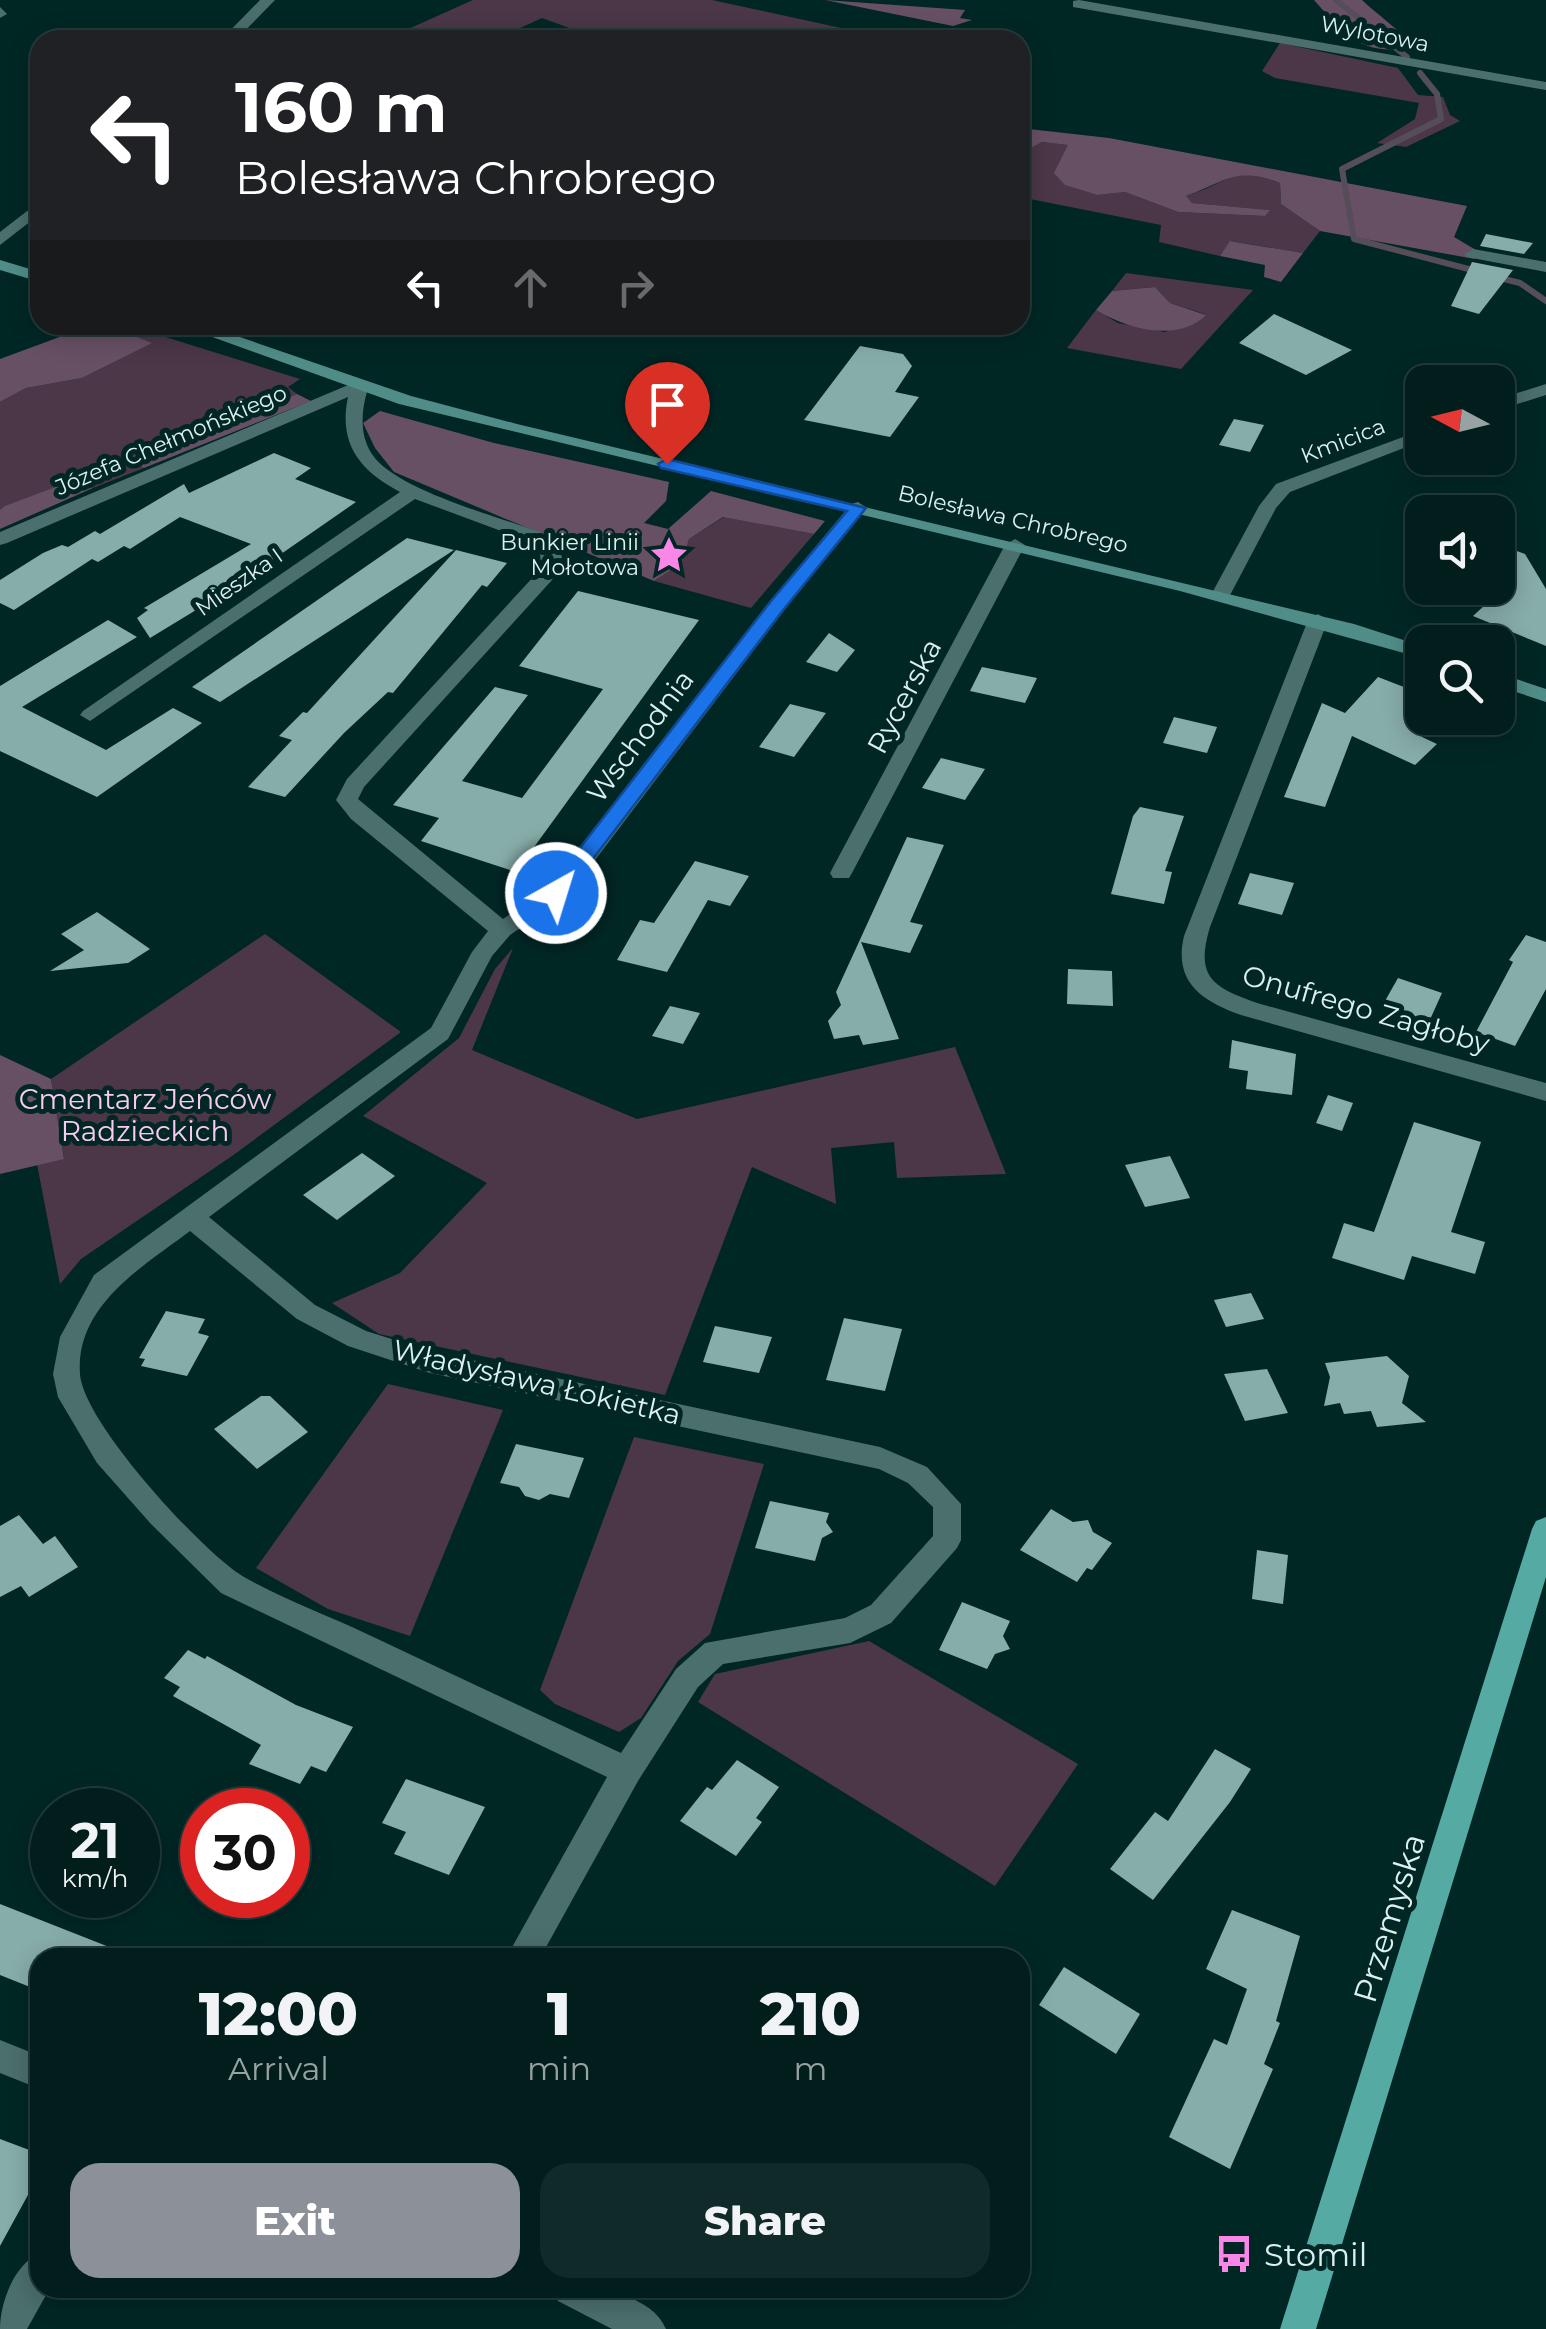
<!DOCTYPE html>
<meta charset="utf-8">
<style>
body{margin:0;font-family:Montserrat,sans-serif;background:#0f2a29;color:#f1f3f6;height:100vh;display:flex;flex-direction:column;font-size:38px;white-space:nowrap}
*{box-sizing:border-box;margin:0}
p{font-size:32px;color:#96a2a3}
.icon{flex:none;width:55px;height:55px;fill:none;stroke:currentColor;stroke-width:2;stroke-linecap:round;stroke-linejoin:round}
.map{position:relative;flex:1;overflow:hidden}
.side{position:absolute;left:30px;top:1948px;width:1000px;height:350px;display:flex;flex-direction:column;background:#011d1c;border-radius:30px;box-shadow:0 5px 25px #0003,0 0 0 2px #233b3b}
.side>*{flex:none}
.guide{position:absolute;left:30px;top:30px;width:1000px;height:305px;border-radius:30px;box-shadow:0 5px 25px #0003,0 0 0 2px #233b3b;background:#202124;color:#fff;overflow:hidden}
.needle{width:65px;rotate:277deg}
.fabs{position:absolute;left:1405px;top:365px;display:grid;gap:20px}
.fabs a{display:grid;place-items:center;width:110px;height:110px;border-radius:20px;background:#011d1c;box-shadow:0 5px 25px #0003,0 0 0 2px #233b3b;font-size:50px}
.speed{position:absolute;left:30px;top:1788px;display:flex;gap:20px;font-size:50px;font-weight:700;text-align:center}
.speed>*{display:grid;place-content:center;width:130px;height:130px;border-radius:50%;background:#011d1c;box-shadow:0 5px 25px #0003,0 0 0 2px #233b3b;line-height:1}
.speed small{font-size:25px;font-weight:400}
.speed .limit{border:15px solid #d22;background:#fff;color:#111}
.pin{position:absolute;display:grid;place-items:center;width:85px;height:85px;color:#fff;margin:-102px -42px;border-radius:50% 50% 50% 0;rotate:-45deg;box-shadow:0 0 10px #0007}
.pin .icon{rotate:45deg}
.me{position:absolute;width:110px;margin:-55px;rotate:39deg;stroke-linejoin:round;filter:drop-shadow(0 0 8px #0008)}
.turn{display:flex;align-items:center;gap:35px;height:210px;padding:0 40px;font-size:45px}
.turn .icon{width:130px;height:130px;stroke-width:2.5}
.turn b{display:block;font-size:70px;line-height:85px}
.lanes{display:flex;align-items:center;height:95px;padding:0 40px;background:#0003;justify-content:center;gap:50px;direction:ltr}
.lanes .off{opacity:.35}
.eta{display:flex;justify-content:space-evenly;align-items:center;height:170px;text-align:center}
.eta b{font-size:60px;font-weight:800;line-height:70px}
.button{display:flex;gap:20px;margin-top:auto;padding:20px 40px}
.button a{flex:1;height:115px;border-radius:30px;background:#8c9099;color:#fff;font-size:40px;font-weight:800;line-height:115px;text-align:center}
.button a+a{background:#0f2a29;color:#f1f3f6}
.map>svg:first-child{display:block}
.green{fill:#4b3747}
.forest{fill:#685064}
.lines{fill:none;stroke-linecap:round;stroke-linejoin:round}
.stream{stroke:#554e58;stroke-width:6}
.building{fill:#87ada9}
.street{fill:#4b6f6c;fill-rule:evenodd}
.secondary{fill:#518d88;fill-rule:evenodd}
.primary{fill:#56aaa4;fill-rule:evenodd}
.route{fill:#1a73e8;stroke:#114b97;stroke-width:2.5}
.labels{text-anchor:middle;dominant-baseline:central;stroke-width:10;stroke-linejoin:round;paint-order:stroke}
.far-street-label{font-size:22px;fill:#dcf0ee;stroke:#012725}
.far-poi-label{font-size:22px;fill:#dcf0ee;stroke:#012725;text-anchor:end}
.street-label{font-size:28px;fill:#dcf0ee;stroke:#012725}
.park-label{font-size:28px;fill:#facaf0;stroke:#012725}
.near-street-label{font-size:32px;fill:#dcf0ee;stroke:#012725}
.near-poi-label{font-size:32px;fill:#dcf0ee;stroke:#012725;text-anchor:start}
</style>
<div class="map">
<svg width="1546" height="2329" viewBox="0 0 1546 2329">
<rect width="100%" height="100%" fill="#012725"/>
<g class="green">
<path d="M473,0H712L896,40H602L542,18L494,40H431L406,30Z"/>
<path d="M1280,43L1398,68L1418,95L1443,97L1450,115L1460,121L1406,147L1377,143L1415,119L1419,103L1275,78L1262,71Z"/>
<path d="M1042,142L1069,145L1098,195L1125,192L1178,212L1265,216L1269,210L1192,203L1185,196C1231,183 1229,164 1280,183L1281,204L1320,231L1303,253L1231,241L1220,256L1159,242L1161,225L1020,197V154Z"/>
<path d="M1126,273L1253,290L1181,369L1067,348L1096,310L1118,323L1165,332L1205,314L1170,303L1155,287L1112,291Z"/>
<path d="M108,325H127L300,379L288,387L297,394L128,459L144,468L93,488L69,482L0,510V402L26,388L82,378L151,343Z"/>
<path d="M724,517L814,534L751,608L654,581L682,563L689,539Z"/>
<path d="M265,934L401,1032L232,1156L81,1259L60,1284L37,1164L64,1158L51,1079Z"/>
<path d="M513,948L472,1050L637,1119L955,1047L1006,1174L897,1178L894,1142L831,1148L836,1204L752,1167L665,1395L379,1334L332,1303L400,1273L487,1183L363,1116L459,1038L495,969Z"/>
<path d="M388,1384L503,1410L410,1636L328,1609L256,1568Z"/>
<path d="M634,1437L764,1464L710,1634L678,1661L641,1718L619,1732L555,1704L540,1690Z"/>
<path d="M869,1641L1078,1764L995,1886L698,1702L715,1674Z"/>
</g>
<g class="forest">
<path d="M825,0L965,10L960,18L972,20L953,26Z"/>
<path d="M1314,0H1362C1380,17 1399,29 1414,47C1362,57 1346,36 1314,0Z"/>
<path d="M1020,128L1109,138L1467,206L1454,237L1476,250L1475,259L1320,231L1281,204L1280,183C1235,166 1227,181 1186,196L1192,203L1270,210L1265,216L1178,212L1125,192L1098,195L1065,185L1054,173L1068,145L1042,142L1020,154Z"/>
<path d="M1230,241L1303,253L1281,282L1264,277L1265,265L1220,256Z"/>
<path d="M1155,287L1170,303L1206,315C1178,343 1127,329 1096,310L1112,291Z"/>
<path d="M92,325H108L152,343L82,378L26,388L0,402V359Z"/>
<path d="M297,394L311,401L144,468L127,459Z"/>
<path d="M380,411L494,443L669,482L666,501L644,523L668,529L711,491L825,521L814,534L723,517L689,539L682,563L654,581L394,472L375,448L363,423Z"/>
<path d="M69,482L93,488L0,529V510L5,506Z"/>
<path d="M0,1055L51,1079L64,1159L0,1174Z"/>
</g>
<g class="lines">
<g class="stream">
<path d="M1336,0L1407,57"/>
<path d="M1420,73L1437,94L1441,119L1342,169L1354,239L1480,272"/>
<path d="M1496,277L1520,283L1546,301"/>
</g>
</g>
<g class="building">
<path d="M1486,234L1533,243L1524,254L1480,246Z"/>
<path d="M1472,262L1513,270L1479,314L1451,306Z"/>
<path d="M1274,314L1352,350L1306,375L1239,343Z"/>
<path d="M860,346L903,354L912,366L895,392L919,397L890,437L804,420Z"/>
<path d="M1234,419L1264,425L1250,452L1219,445Z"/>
<path d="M274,453L311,468L295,479L356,502L229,590L150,638L137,618L148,610L144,608L251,544L180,517L130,549L124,546L98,562L92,559L14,610L0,603V580L43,553L62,545L68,547L95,531L100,534L184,484L189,493Z"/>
<path d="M407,538L454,550L220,702L192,687Z"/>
<path d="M1498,544L1525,554L1546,589V646L1473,616L1498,593Z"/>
<path d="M456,550L507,563L487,587L482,585L393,693L388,692L344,733L285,797L248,787L292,740L279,736L303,712L307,713Z"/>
<path d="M578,591L699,620L516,872L421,841L439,818L393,805L495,687L528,695L462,781L522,798L603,689L519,666Z"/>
<path d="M108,620L137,637L22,707L106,750L173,708L202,723L97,797L0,751V686Z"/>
<path d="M829,633L855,650L837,672L806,662Z"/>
<path d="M982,667L1037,678L1025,703L970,691Z"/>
<path d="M1378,677L1422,694V737L1437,744L1415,765L1352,736L1325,807L1284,797L1322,703L1345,713Z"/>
<path d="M790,704L826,713L794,757L759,747Z"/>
<path d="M1174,717L1217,727L1207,753L1163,743Z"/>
<path d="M941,758L985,769L965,800L922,788Z"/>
<path d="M1140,807L1184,816L1165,871L1172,872L1164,904L1111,894L1133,816Z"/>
<path d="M907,837L944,845L910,922L923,925L910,953L861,942L899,1039L863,1045L859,1035L834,1039L828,1021L841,1005L836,992Z"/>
<path d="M695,861L749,876L730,906L708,900L667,972L617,960L640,920L654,923Z"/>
<path d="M1250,873L1294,883L1282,915L1238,904Z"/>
<path d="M97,912L150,949L128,963L50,971L84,950L61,934Z"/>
<path d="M1526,935L1546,942V989L1515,1046L1476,1032L1513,962L1509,960Z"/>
<path d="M1068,969L1112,971L1113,1006L1067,1004Z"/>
<path d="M1398,978L1442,993L1428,1024L1381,1008Z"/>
<path d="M670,1006L700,1013L683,1044L652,1036Z"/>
<path d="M1232,1040L1296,1054L1292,1095L1246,1089L1248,1071L1229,1068Z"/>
<path d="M1328,1095L1353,1103L1342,1131L1316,1123Z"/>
<path d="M1414,1122L1481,1142L1451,1232L1485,1242L1475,1274L1412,1256L1404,1280L1332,1258L1344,1223L1374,1232Z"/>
<path d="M362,1153L395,1176L337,1220L303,1195Z"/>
<path d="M1170,1156L1190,1198L1145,1207L1125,1165Z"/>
<path d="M1251,1293L1264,1319L1226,1327L1214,1300Z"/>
<path d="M166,1311L205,1319L198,1333L209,1336L187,1376L141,1366L145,1359L139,1358Z"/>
<path d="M844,1318L902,1329L885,1391L826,1380Z"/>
<path d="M715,1326L772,1337L759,1373L703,1362Z"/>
<path d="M1387,1356L1409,1376L1402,1403L1426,1422L1377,1427L1371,1411L1344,1414L1340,1403L1324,1406L1330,1377L1325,1363Z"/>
<path d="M1267,1369L1288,1413L1245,1421L1224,1374Z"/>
<path d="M261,1396H270L308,1432L257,1469L214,1429Z"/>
<path d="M516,1444L584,1458L569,1498L550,1494L539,1500L525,1496L519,1487L500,1483Z"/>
<path d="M770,1501L829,1513L826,1522L833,1532L822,1538L815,1561L755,1548Z"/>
<path d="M1051,1509L1073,1522L1088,1520L1093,1532L1112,1543L1092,1570L1087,1568L1077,1582L1020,1550Z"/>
<path d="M19,1515L43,1544L55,1536L78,1567L29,1597L21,1586L0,1597V1526Z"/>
<path d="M1257,1550L1288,1555L1283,1604L1252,1599Z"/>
<path d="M962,1602L1010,1621L1003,1636L1010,1649L995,1654L987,1669L939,1650Z"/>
<path d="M188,1650L205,1659L207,1656L296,1705L353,1727L326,1772L311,1766L300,1784L249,1764L261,1745L173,1696L180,1687L164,1678Z"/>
<path d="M1215,1749L1251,1769L1230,1802L1153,1900L1110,1869L1155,1812L1168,1821Z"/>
<path d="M737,1760L779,1787L756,1818L762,1822L736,1856L680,1821L707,1787L712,1790Z"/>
<path d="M406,1779L485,1807L449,1875L394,1854L406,1832L382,1823Z"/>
<path d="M0,1904L132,1956V1958H40V1991L0,1975Z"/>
<path d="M1232,1910L1300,1936L1276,2021L1280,2023L1264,2064L1273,2069L1230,2169L1169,2137L1214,2039L1227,2045L1247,1989L1206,1969Z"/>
<path d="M1064,1967L1140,2014L1116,2054L1039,2005Z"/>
<path d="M0,2139L40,2154V2173L0,2246Z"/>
</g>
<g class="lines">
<g class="street">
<path d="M260,0H275L236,40H221Z"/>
<path d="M1079,0L1546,82V90L1073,7V1Z"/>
<path d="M0,7L7,14L0,18Z"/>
<path d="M40,201V214L0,245V232Z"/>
<path d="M1473,249L1546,262V272L1467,257L1465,254Z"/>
<path d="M360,380L369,385C362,407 358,433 372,454C395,490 500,517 542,533L556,543L562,557L552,580L364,787L358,799L503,919L548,888L570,862L771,601L851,504L858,502L867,508L785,609L586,872L564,898L510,935L492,956L448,1039L209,1217L315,1305L366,1331L430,1351L880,1447L927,1467L961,1504V1540L957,1548L891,1623L850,1643L723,1664L698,1687L638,1781L540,1958H506L607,1777L221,1593L151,1524L97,1463L58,1397L53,1374L60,1337L94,1275L431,1028L472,952L488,931L351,819L336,800L347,779L536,574C542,557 544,552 528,541L415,499L90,721L80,715L83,711L400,492C360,471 338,444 348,397L7,543L0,545V532ZM190,1231L297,1319L348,1346L430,1373L879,1469L908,1483L933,1507V1536L871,1605L845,1618L705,1643L676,1669L621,1753C537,1714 452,1674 367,1634C327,1615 283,1599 244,1577C202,1552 83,1422 80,1374C75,1305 144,1266 190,1231Z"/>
<path d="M1546,384V395L1498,410V399Z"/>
<path d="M1422,430V441L1290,492L1276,508L1228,599H1214L1211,595L1259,506L1276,484Z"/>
<path d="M1015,539L1025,545L852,873L849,878H833L830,873L1005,545Z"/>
<path d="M1318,614L1328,620L1210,927C1195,977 1212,987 1257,1003L1546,1083V1101L1241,1015C1202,1001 1173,982 1184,936L1308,620Z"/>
<path d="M0,2040L40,2056V2089L0,2073Z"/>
<path d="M40,2253V2288H50L27,2329H0C0,2303 14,2264 40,2253Z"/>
<path d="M553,2288C588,2286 650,2291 666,2329H612L558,2301Z"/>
</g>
<g class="secondary">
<path d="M0,260L40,272V282L0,270Z"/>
<path d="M179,325H205L411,396L517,424L1354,624L1422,646V658L1180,591L399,404Z"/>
<path d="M1498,673L1546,689V702L1498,686Z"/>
</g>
<path class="primary" d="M1546,1517V1577L1316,2329H1280L1532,1529L1536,1521Z"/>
</g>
<path class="route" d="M667,459L866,508L784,609L563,898L556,900L546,893L549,888L771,601L847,511L661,468L658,464Z"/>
<defs>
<g id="sight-bare" transform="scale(3)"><path d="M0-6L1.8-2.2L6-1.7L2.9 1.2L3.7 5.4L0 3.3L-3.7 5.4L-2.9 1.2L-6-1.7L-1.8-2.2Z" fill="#fa87e8" stroke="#012725" stroke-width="2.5" paint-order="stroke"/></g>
<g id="bus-bare" transform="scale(3)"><path d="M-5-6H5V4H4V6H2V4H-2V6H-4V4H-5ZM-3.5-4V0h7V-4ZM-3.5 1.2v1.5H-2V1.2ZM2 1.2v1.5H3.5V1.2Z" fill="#fa87e8" stroke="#012725" stroke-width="2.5" paint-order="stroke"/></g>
</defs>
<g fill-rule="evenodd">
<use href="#sight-bare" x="669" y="555"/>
<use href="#bus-bare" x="1234" y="2254"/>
</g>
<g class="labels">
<g class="far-street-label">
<text transform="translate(1375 34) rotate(11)">Wylotowa</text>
<text transform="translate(171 440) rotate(-23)">Józefa Chełmońskiego</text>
<text transform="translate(1343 441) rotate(-21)">Kmicica</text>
<text transform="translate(1013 519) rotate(13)">Bolesława Chrobrego</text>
<text transform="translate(239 582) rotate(-35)">Mieszka I</text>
</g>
<g class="far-poi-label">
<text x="639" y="542">Bunkier Linii<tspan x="639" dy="25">Mołotowa</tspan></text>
</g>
<g class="street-label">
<text transform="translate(904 696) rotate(-62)">Rycerska</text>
<text transform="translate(640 736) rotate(-53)">Wschodnia</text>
<text transform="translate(1366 1009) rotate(16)">Onufrego Zagłoby</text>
<text transform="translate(537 1382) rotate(13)">Władysława Łokietka</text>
</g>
<g class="park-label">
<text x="145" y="1099">Cmentarz Jeńców<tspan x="145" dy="32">Radzieckich</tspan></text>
</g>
<g class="near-street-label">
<text transform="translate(1389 1918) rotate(-73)">Przemyska</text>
</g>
<g class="near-poi-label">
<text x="1264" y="2254">Stomil</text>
</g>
</g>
</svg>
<div class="fabs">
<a><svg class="needle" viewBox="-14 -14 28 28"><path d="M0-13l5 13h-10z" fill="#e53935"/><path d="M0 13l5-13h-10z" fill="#96a2a3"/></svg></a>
<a><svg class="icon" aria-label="sound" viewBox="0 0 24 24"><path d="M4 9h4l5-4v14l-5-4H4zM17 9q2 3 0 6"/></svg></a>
<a><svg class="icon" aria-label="search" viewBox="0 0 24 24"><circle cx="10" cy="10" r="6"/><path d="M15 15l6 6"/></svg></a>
</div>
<div class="speed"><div>21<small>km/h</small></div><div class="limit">30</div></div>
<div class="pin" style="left:667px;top:464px;background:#d93025"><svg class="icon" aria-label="arrive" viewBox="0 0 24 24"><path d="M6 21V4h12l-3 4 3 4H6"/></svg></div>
<svg class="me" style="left:556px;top:893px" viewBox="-20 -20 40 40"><circle r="17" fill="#1a73e8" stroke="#fff" stroke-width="3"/><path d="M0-11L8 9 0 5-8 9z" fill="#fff"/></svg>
<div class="guide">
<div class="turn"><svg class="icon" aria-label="left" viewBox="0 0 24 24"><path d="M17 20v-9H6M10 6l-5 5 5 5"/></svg><div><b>160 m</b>Bolesława Chrobrego</div></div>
<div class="lanes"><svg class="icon" aria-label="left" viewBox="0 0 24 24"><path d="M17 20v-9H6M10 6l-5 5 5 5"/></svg><svg class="icon off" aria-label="ahead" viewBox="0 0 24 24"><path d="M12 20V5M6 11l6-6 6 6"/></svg><svg class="icon off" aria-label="right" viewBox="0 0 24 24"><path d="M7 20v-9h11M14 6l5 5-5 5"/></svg></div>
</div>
<section class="side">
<div class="eta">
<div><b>12:00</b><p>Arrival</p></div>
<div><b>1</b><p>min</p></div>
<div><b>210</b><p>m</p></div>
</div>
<div class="button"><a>Exit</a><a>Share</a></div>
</section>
</div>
